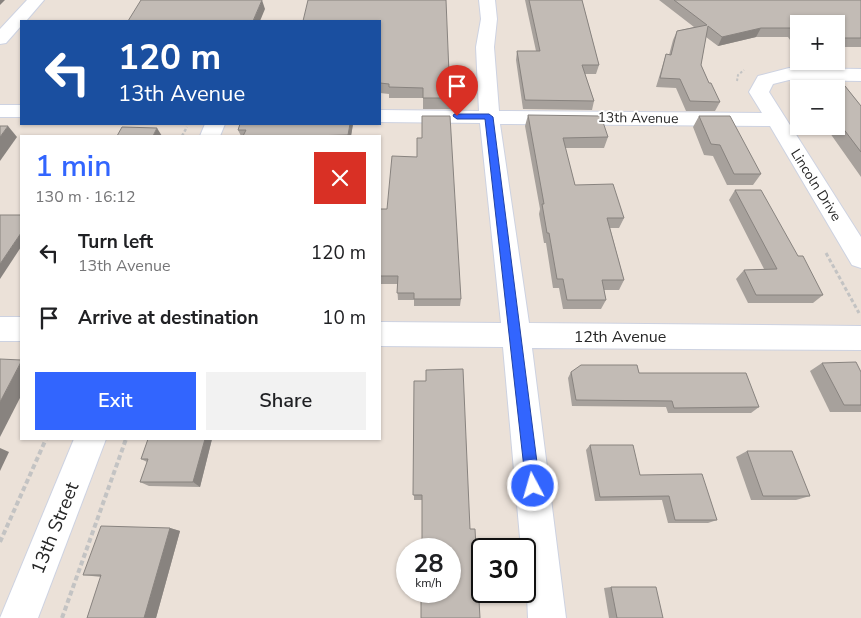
<!DOCTYPE html>
<meta charset="utf-8">
<style>
body{margin:0;font-family:"Nunito Sans",sans-serif;background:#f2f2f2;color:#202124;height:100vh;display:flex;flex-direction:column;font-size:19px;white-space:nowrap}
*{box-sizing:border-box;margin:0}
p{font-size:16px;color:#757577}
.icon{flex:none;width:28px;height:28px;fill:none;stroke:currentColor;stroke-width:2;stroke-linecap:round;stroke-linejoin:round}
.map{position:relative;flex:1;overflow:hidden}
.side{position:absolute;left:20px;top:135px;width:361px;height:305px;display:flex;flex-direction:column;background:#fff;border-radius:0px;box-shadow:0 1px 4px #0004}
.side>*{flex:none}
.guide{position:absolute;left:20px;top:20px;width:361px;height:105px;border-radius:0px;box-shadow:0 1px 4px #0004;background:#1a4fa0;color:#fff;overflow:hidden}
.tools{position:absolute;left:790px;top:15px;display:grid;gap:10px}
.tools a{display:grid;place-items:center;width:55px;height:55px;border-radius:0px;background:#fff;box-shadow:0 1px 4px #0004;font-size:25px}
.speed{position:absolute;left:396px;top:538px;display:flex;gap:10px;font-size:25px;font-weight:700;text-align:center}
.speed>*{display:grid;place-content:center;width:65px;height:65px;border-radius:50%;background:#fff;box-shadow:0 1px 4px #0004;line-height:1}
.speed small{font-size:12px;font-weight:400}
.speed .limit{border:2px solid #111;border-radius:8px;background:#fff;color:#111}
.pin{position:absolute;display:grid;place-items:center;width:42px;height:42px;color:#fff;margin:-51px -21px;border-radius:50% 50% 50% 0;rotate:-45deg;box-shadow:0 0 5px #0007}
.pin .icon{rotate:45deg}
.me{position:absolute;width:55px;margin:-28px;rotate:354deg;stroke-linejoin:round;filter:drop-shadow(0 0 4px #0008)}
.turn{display:flex;align-items:center;gap:18px;height:105px;padding:0 15px;font-size:22px}
.turn .icon{width:65px;height:65px;stroke-width:2.5}
.turn b{display:block;font-size:35px;line-height:42px}
.round{display:grid;place-items:center;flex:none;width:52px;height:52px;border-radius:0px;background:#f2f2f2}
.overview{display:flex;align-items:center;justify-content:space-between;height:85px;padding:0 15px}
h1{font-size:30px;font-weight:600;line-height:38px;color:#3265fe}
.action{display:flex;gap:10px;margin-top:auto;padding:10px 15px}
.action a{flex:1;height:58px;border-radius:0px;background:#3265fe;color:#fff;font-size:20px;font-weight:600;line-height:58px;text-align:center}
.action a+a{background:#f2f2f2;color:#202124}
ul{padding:0;list-style:none}
li{display:flex;align-items:center;gap:15px;height:65px;padding:0 15px}
li div{flex:1}
li b{display:block;font-size:19px}
li em{font-style:normal}
.map>svg:first-child{display:block}
.lines{fill:none;stroke-linecap:round;stroke-linejoin:round}
.street-casing{stroke:#cdd2e1;stroke-width:2}
.path-far3{stroke:#c3c3c3;stroke-width:2;stroke-dasharray:2.5 2;stroke-linecap:butt}
.path-far2{stroke:#c3c3c3;stroke-width:2.5;stroke-dasharray:3 2;stroke-linecap:butt}
.path-far1{stroke:#c3c3c3;stroke-width:3;stroke-dasharray:4 2.5;stroke-linecap:butt}
.path{stroke:#c3c3c3;stroke-width:4;stroke-dasharray:5 3;stroke-linecap:butt}
.street{fill:#fff;fill-rule:evenodd}
.wall{fill:#a7a19c}
.shaded-wall{fill:#88837f}
.building{fill:#c2bbb5;stroke:#88837f}
.route{fill:#3265fe;stroke:#2042a5}
.labels{text-anchor:middle;dominant-baseline:central;stroke-width:4;stroke-linejoin:round;paint-order:stroke}
.far-street-label{font-size:14px;fill:#272727;stroke:#fff}
.street-label{font-size:16px;fill:#272727;stroke:#fff}
.near-street-label{font-size:19px;fill:#272727;stroke:#fff}
</style>
<div class="map">
<svg width="861" height="618" viewBox="0 0 861 618">
<rect width="100%" height="100%" fill="#ebe1d8"/>
<g class="lines">
<g class="street-casing">
<g id="street">
<path d="M27,0H44L26,21H21V26L6,43L0,44V29Z"/>
<path d="M479,0H495L497,19L494,47L499,111L762,113L749,92L758,76L789,68L861,69V81L789,80L773,84L769,92L861,237V268L852,265L770,126L500,124L529,323L861,326V350L532,348L566,618H528L525,549H521L503,347L380,346V322L501,323L480,123L380,122V110L479,111L476,47L481,19Z"/>
<rect x="0" y="105" width="21" height="12"/>
<path d="M205,124H225L220,136H200Z"/>
<rect x="0" y="317" width="21" height="24"/>
<path d="M74,439H106L38,618H0Z"/>
</g>
</g>
<path class="path-far3" d="M737,81L738,75L744,70"/>
<path class="path-far2" d="M182,136L187,127"/>
<path class="path-far1" d="M826,253L859,313"/>
<g class="path">
<path d="M0,542L46,439"/>
<path d="M62,618L126,439"/>
</g>
<use href="#street" class="street"/>
</g>
<g class="wall">
<path d="M525,0H582L599,65L596,74H585L594,101L592,110L523,109L516,60L517,51H536Z"/>
<path d="M659,0H861V47H836V24H799V47H795L788,37H756L718,46L706,37L701,65L709,83L720,102L715,111H686L676,88L656,87L663,64L666,54L669,55L673,40L677,31L694,27Z"/>
<path d="M380,21L450,98V109H423V98H389V94L380,93Z"/>
<path d="M812,86H845L861,106V177L825,126H836V89H810Z"/>
<path d="M528,115L608,137L604,148H565L575,185L624,218L619,228H610L624,280L619,290H604L606,300L601,309H563L559,288H553L546,243H544L539,214L540,209L525,126Z"/>
<path d="M699,116L761,174L753,185H727L713,156L704,155L693,127Z"/>
<path d="M240,124H353L351,136H241L238,130Z"/>
<path d="M735,190L798,256L823,295L813,303H748L736,279L744,270L764,269L729,200Z"/>
<path d="M380,209L461,299L460,306H414V300H398L397,284H380Z"/>
<path d="M822,363L861,372V412H830L810,371Z"/>
<path d="M571,372L639,373L759,407L751,413H668L666,407L572,406L568,378Z"/>
<path d="M414,381L470,529L422,500H414Z"/>
<path d="M148,439H212L200,487L149,486L140,482L147,462L141,459Z"/>
<path d="M590,445L640,475L717,520L708,523H668L662,500L595,501L586,450Z"/>
<path d="M747,451L810,496L796,500H751L736,457Z"/>
<path d="M170,528L180,531L156,618H87L101,577L83,575Z"/>
<path d="M611,587L663,618H609L604,588Z"/>
</g>
<g class="shaded-wall">
<path d="M0,0H5L0,5Z"/>
<path d="M262,0L265,9L260,21H253Z"/>
<path d="M761,28L756,37L718,46L722,37Z"/>
<path d="M350,124H353L351,136H348V135Z"/>
<path d="M8,126L17,137L0,161V137Z"/>
<path d="M157,128L162,136H153Z"/>
<path d="M21,233V247L0,279V264Z"/>
<path d="M21,362V396L0,437V402Z"/>
<path d="M205,439H212L200,487L193,482Z"/>
<path d="M0,448L9,452L0,471Z"/>
<path d="M170,528L180,531L156,618H144Z"/>
</g>
<g class="building">
<path d="M141,0H262L253,21H128Z"/>
<path d="M308,0H446L450,98H423V88L389,87V84L380,83V21H303Z"/>
<path d="M529,0H582L599,65H582L594,101L525,100L517,51H540Z"/>
<path d="M674,0H861V38H836V24H799V35L793,28H761L722,37L708,26L701,65L709,83H711L720,102L690,101L680,79L660,78L666,54L671,55L677,31L707,25Z"/>
<path d="M812,86H845L861,106V152L836,119V89H814Z"/>
<path d="M528,115L601,116L608,137L563,138L575,185L613,184L624,218H607L624,280H602L606,300H567L563,279H557L549,233H547L542,204H544Z"/>
<path d="M422,116H450L461,299H414V293H397L398,276H380V209H387L392,156L417,157V138H422Z"/>
<path d="M699,116H730L761,174H734L720,145L711,144Z"/>
<path d="M240,124H350L348,135L309,136H243L246,130H238Z"/>
<path d="M0,126H8L0,137Z"/>
<path d="M122,127L157,128L153,136H117Z"/>
<path d="M735,190H761L798,256H803L823,295H756L744,270L777,269Z"/>
<path d="M0,215H21V233L0,264Z"/>
<path d="M0,359L21,360V362L0,402Z"/>
<path d="M856,362L861,372V405H844L822,363Z"/>
<path d="M581,365H637L639,373H746L759,407L674,408L672,401L576,400L571,372Z"/>
<path d="M463,369L470,529H475L480,618H421V591H450V549H422V495H413L414,381H426V370Z"/>
<path d="M148,439H205L193,482H140L148,459H141Z"/>
<path d="M590,445H633L640,475L702,474L717,520H675L669,496L600,497Z"/>
<path d="M747,451H792L810,496H763Z"/>
<path d="M101,526L170,528L144,618H87L101,575H83Z"/>
<path d="M611,587H656L663,618H617Z"/>
</g>
<path class="route" d="M454,114H489L493,117L540,486L538,491L533,494L528,491L526,486L485,119H457L453,116Z"/>
<g class="labels">
<g class="far-street-label">
<text transform="translate(638 118) rotate(1)">13th Avenue</text>
<text transform="translate(816 185) rotate(58)">Lincoln Drive</text>
</g>
<g class="street-label">
<text x="620" y="337">12th Avenue</text>
</g>
<g class="near-street-label">
<text transform="translate(55 528) rotate(-68)">13th Street</text>
</g>
</g>
</svg>
<div class="tools">
<a>+</a>
<a>−</a>
</div>
<div class="speed"><div>28<small>km/h</small></div><div class="limit">30</div></div>
<div class="pin" style="left:457px;top:116px;background:#d93025"><svg class="icon" aria-label="arrive" viewBox="0 0 24 24"><path d="M6 21V4h12l-3 4 3 4H6"/></svg></div>
<svg class="me" style="left:533px;top:486px" viewBox="-20 -20 40 40"><circle r="17" fill="#3265fe" stroke="#fff" stroke-width="3"/><path d="M0-11L8 9 0 5-8 9z" fill="#fff"/></svg>
<div class="guide">
<div class="turn"><svg class="icon" aria-label="left" viewBox="0 0 24 24"><path d="M17 20v-9H6M10 6l-5 5 5 5"/></svg><div><b>120 m</b>13th Avenue</div></div>
</div>
<section class="side">
<div class="overview"><div><h1>1 min</h1><p>130 m · 16:12</p></div><a class="round" style="background:#d93025;color:#fff"><svg class="icon" aria-label="close" viewBox="0 0 24 24"><path d="M6 6l12 12M18 6L6 18"/></svg></a></div>
<ul>
<li><svg class="icon" aria-label="left" viewBox="0 0 24 24"><path d="M17 20v-9H6M10 6l-5 5 5 5"/></svg><div><b>Turn left</b><p>13th Avenue</p></div><em>120 m</em></li>
<li><svg class="icon" aria-label="arrive" viewBox="0 0 24 24"><path d="M6 21V4h12l-3 4 3 4H6"/></svg><div><b>Arrive at destination</b></div><em>10 m</em></li>
</ul>
<div class="action"><a>Exit</a><a>Share</a></div>
</section>
</div>
